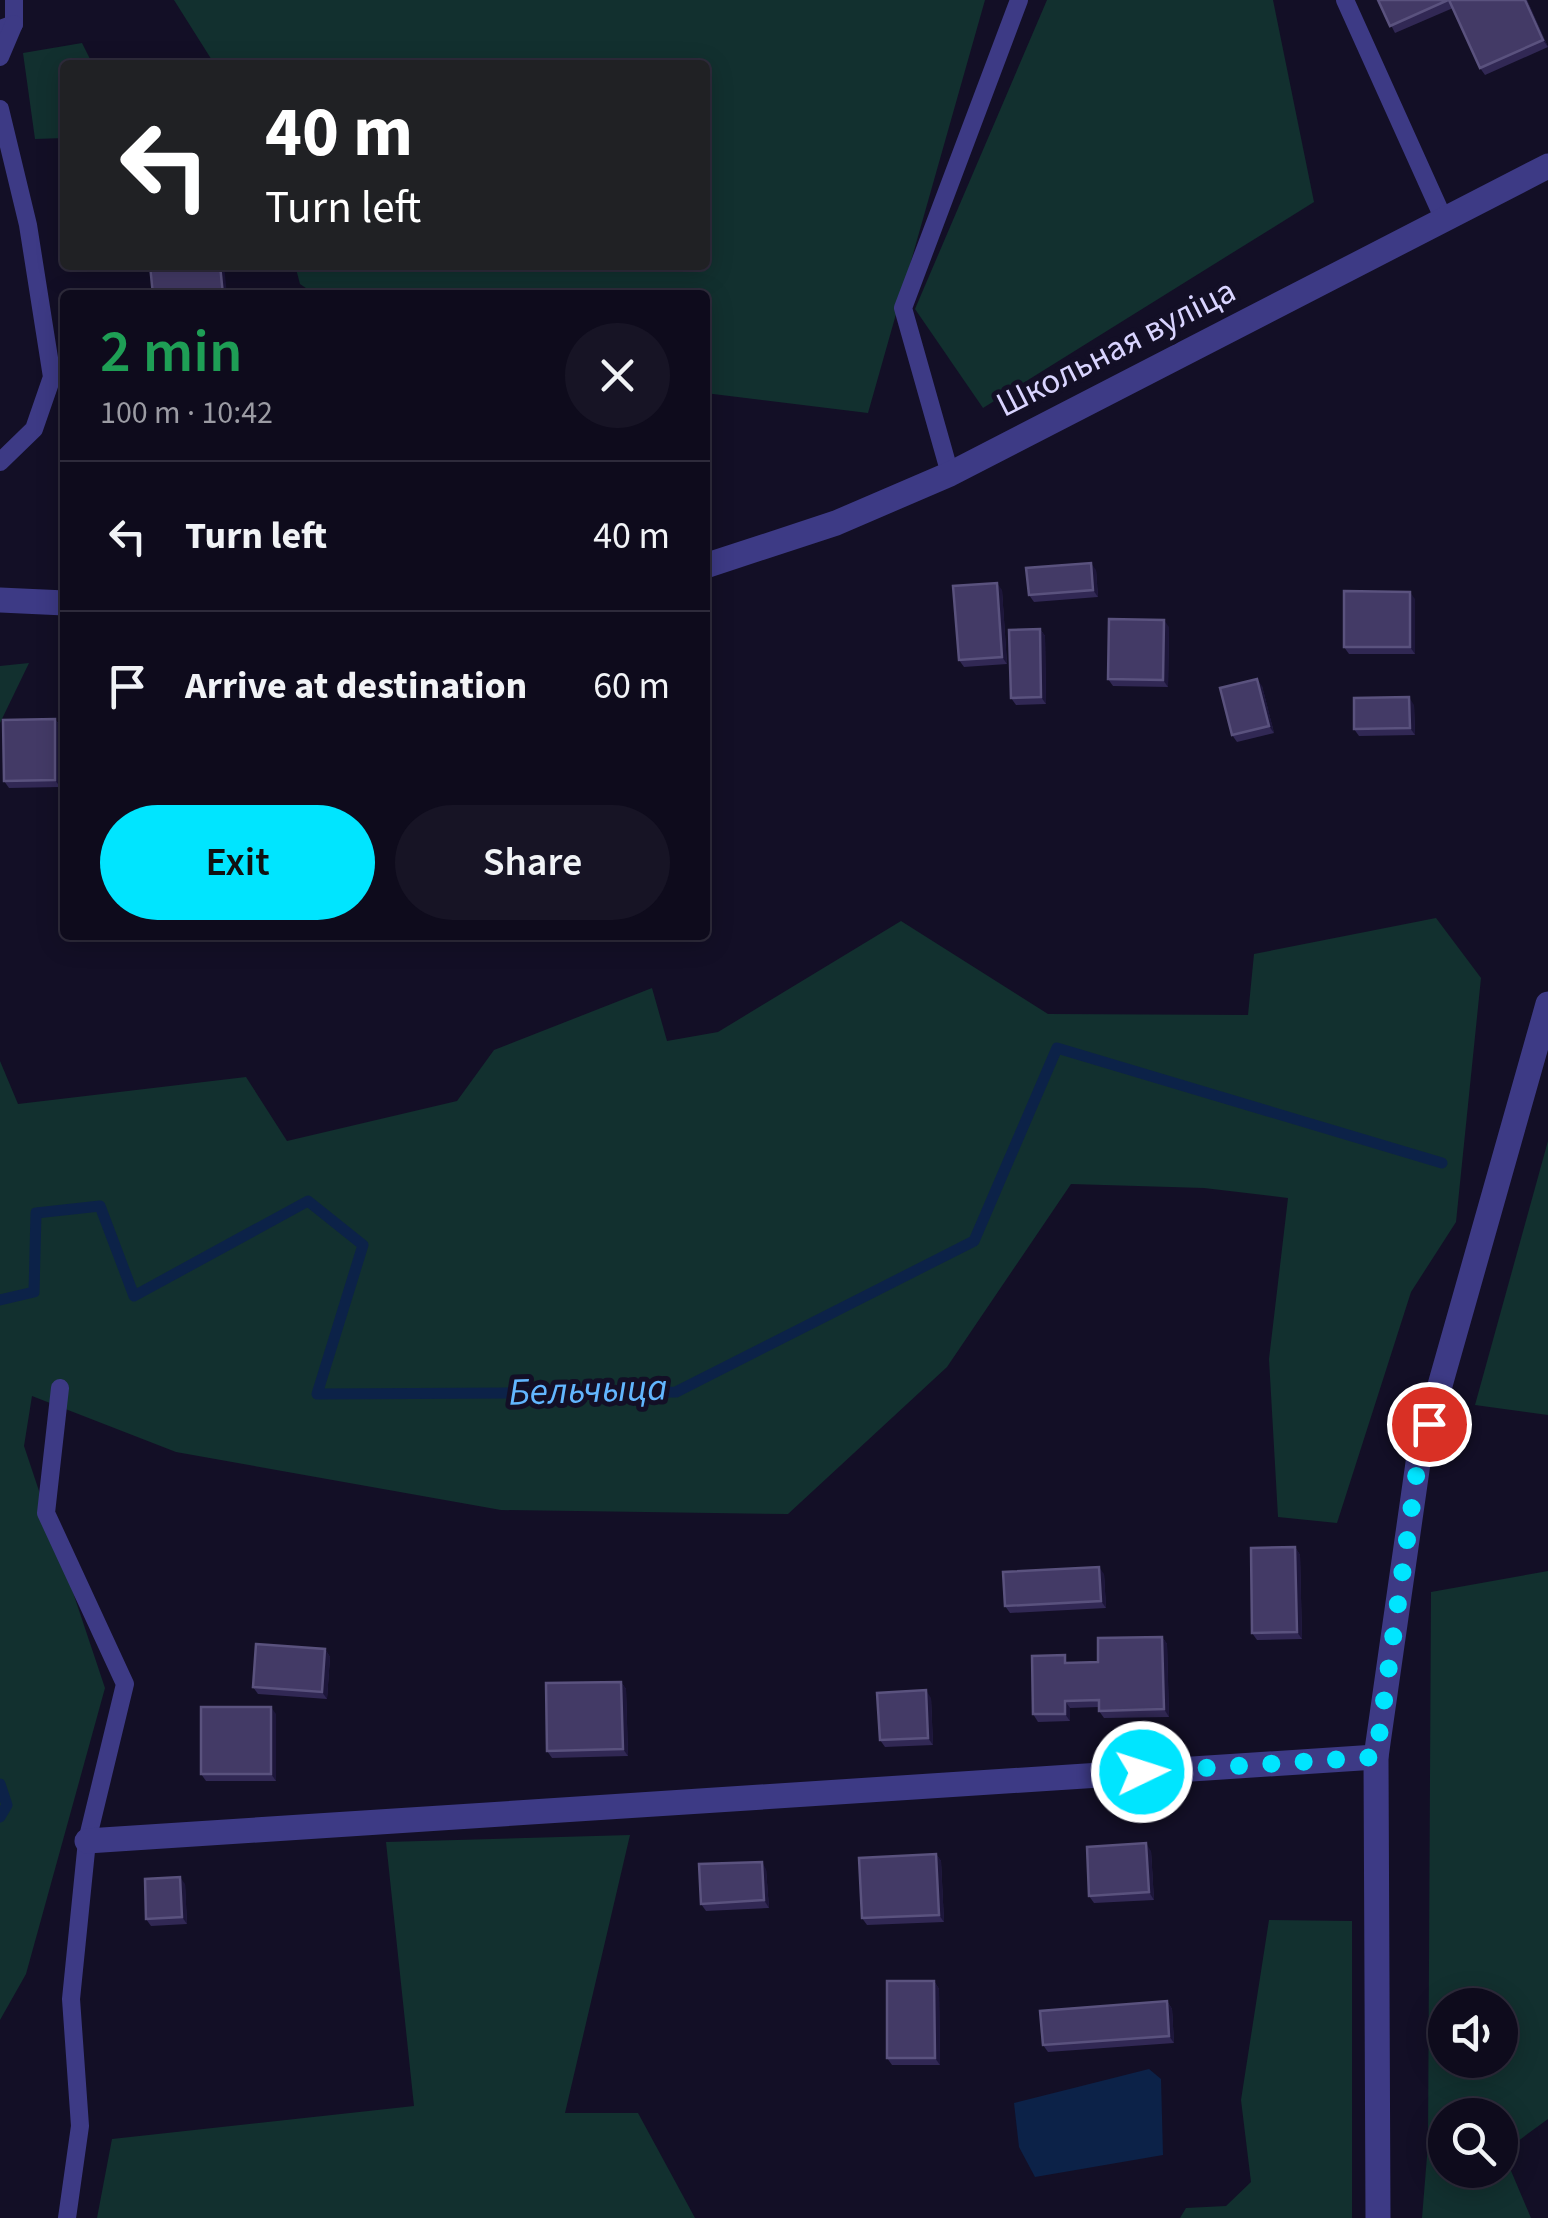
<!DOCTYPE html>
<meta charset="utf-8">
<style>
body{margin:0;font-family:"Source Sans 3",sans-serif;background:#171425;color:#f1f3f6;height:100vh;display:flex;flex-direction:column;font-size:38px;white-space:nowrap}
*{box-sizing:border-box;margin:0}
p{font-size:32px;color:#9b9ba3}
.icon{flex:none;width:55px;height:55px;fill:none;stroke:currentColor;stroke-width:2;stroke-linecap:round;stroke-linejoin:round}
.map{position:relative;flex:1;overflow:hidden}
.details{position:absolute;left:60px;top:290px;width:650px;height:650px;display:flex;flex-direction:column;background:#0e0b1c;border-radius:10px;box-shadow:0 5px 25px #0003,0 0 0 2px #2e2b3b}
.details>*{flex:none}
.hud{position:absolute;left:60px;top:60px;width:650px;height:210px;border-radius:10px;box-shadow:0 5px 25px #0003,0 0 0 2px #2e2b3b;background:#202124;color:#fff;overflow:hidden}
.tools{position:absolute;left:1428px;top:1988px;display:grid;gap:20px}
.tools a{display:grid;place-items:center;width:90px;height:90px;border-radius:50%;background:#0e0b1c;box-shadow:0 5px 25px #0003,0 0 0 2px #2e2b3b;font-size:50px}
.pin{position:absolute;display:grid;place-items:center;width:85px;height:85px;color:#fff;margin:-42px;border:5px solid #fff;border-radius:50%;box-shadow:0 2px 10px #0007}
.me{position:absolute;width:110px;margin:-55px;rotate:86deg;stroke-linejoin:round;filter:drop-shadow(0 0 8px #0008)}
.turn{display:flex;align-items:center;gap:35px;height:210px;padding:0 40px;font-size:45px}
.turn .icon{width:130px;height:130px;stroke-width:2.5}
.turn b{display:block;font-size:70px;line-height:85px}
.round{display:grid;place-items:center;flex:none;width:105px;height:105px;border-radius:52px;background:#171425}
.head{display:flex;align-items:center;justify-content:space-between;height:170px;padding:0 40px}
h1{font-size:60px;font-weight:600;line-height:75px;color:#1e9e55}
.action{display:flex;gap:20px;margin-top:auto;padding:20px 40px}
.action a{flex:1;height:115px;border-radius:60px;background:#00e5ff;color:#111;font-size:40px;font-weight:600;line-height:115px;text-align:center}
.action a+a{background:#171425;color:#f1f3f6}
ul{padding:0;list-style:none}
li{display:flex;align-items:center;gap:30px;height:150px;padding:0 40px;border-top:2px solid #2e2b3b}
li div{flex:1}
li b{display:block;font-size:38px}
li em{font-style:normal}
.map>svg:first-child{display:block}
.green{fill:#12302f;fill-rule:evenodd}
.water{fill:#0c2248}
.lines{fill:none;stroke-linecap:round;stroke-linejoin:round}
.stream{stroke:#0c2248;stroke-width:11}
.service{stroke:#3d3a85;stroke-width:18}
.minor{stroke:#3d3a85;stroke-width:25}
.wall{fill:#312854}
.shaded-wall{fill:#1d163a}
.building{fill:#433a66;stroke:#5a527e;stroke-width:2.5}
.route{stroke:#00e5ff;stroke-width:18;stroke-dasharray:0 32.4}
.labels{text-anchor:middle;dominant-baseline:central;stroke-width:10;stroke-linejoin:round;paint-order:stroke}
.street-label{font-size:35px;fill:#d9d4ff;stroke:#130f26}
.water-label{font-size:38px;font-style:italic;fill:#62b6ff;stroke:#130f26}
</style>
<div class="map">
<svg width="1548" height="2218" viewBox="0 0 1548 2218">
<rect width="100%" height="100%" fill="#130f26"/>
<g class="green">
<path d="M174,0H985L868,413L705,393V295H316L300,284L295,265H705V65H215Z"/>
<path d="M1047,0H1273L1314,202L983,408L915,309Z"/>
<path d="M82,43L93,65H65V138L35,139L23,53Z"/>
<path d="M29,663L0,723V666Z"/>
<path d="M1436,918L1481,978L1456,1222L1411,1292L1337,1523L1278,1517L1269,1359L1288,1198L1204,1188L1071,1184L947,1367L788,1514L501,1510L176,1452L32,1396L24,1446L105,1688L26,1974L0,2020V1061L18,1104L246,1077L287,1141L457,1101L494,1050L652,988L667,1041L718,1032L901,921L1048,1014L1248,1015L1254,954Z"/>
<path d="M1548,1141V1415L1475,1405Z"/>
<path d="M1548,1571V2119L1503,2152L1531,2218H1422L1428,2144L1431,1592ZM1500,2005V2060H1445V2005ZM1500,2115V2170H1445V2115Z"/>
<path d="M630,1835L565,2113H638L695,2218H97L112,2139L414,2106L386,1842Z"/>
<path d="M1269,1920L1352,1921V2218H1180L1186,2208L1226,2206L1251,2182L1241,2100Z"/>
</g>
<path class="water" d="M1149,2069L1161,2079L1163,2155L1035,2177L1019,2147L1014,2103Z"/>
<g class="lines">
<g class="stream">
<path d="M0,1300L34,1292L36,1213L100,1206L134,1296L308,1201L363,1245L317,1394L676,1392L974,1241L1057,1048L1442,1163"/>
<path d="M0,1784L7,1805L0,1817"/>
</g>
<g class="service">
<path d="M1345,0L1445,222"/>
<path d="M0,29L14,24V0"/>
<path d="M0,57L14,24"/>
<path d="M0,109L28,225L52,377L34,429L0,462"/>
<path d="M950,474L903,308L1019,0"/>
<path d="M60,1388L46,1513L125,1684L87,1841L71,1999L80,2126L67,2218"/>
</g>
<g class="minor">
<path d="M705,566L836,523L950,474L1548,166"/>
<path d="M0,600L65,603"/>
<path d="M87,1841L1376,1757"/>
<path d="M1378,2218L1376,1757L1418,1463L1548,1004"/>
</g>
</g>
<g class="wall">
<path d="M1378,0H1527L1548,47L1485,75L1480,68L1453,8L1395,33Z"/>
<path d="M1096,570L1098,597L1034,602L1029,595Z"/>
<path d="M1002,590L1007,664L964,667L959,660Z"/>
<path d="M1415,599V654H1349L1344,647Z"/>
<path d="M1169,627L1168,687L1113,686L1108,679Z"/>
<path d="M1040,629L1045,636L1046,704L1016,705L1011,698Z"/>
<path d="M1262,686L1274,733L1237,742L1232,735Z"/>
<path d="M1414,705L1415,735L1359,736L1354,729Z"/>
<path d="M55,719L60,726V787L9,788L4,781Z"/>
<path d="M1295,1547L1300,1555L1302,1639L1257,1640L1252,1633Z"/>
<path d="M1104,1574L1106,1608L1010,1613L1005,1606Z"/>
<path d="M1162,1637L1167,1644L1169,1717L1104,1718L1099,1711V1707L1070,1708V1721L1038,1722L1033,1714L1070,1662H1098Z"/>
<path d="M325,1649L330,1657L327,1699L258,1694L253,1687Z"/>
<path d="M621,1682L626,1689L628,1756L552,1758L547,1751Z"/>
<path d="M931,1698L933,1745L885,1747L880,1740Z"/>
<path d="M276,1714V1781H206L201,1774Z"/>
<path d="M1151,1851L1154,1900L1094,1903L1089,1896Z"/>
<path d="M936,1854L941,1861L944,1922L867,1925L862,1918Z"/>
<path d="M766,1869L769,1908L706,1911L701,1904Z"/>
<path d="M185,1884L187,1924L151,1926L146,1919Z"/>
<path d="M934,1981L939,1989L940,2065H892L887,2058Z"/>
<path d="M1167,2001L1172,2009L1174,2043L1048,2052L1043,2045Z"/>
</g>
<g class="shaded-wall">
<path d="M1525,0H1527L1548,47L1543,40Z"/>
<path d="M220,265H224L227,295H223Z"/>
<path d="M1091,563L1096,570L1098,597L1093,590Z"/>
<path d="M997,583L1002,590L1007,664L1002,657Z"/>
<path d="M1410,592L1415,599V654L1410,647Z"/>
<path d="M1164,620L1169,627L1168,687L1163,680Z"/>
<path d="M1040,629L1045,636L1046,704L1041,697Z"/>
<path d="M1257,679L1262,686L1274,733L1269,726Z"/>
<path d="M1409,697L1414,705L1415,735L1410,728Z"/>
<path d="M55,719L60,726V787L55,780Z"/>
<path d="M1295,1547L1300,1555L1302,1639L1297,1632Z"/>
<path d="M1099,1567L1104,1574L1106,1608L1101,1601Z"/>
<path d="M1162,1637L1167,1644L1169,1717L1164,1709Z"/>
<path d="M325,1649L330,1657L327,1699L322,1692Z"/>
<path d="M621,1682L626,1689L628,1756L623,1749Z"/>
<path d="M926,1690L931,1698L933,1745L928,1738Z"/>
<path d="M1065,1701L1070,1708V1721L1065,1714Z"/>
<path d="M271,1707L276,1714V1781L271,1774Z"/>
<path d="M1146,1843L1151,1851L1154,1900L1149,1892Z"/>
<path d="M936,1854L941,1861L944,1922L939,1915Z"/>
<path d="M762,1862L766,1869L769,1908L764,1900Z"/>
<path d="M180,1877L185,1884L187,1924L182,1917Z"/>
<path d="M934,1981L939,1989L940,2065L935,2058Z"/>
<path d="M1167,2001L1172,2009L1174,2043L1169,2036Z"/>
</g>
<g class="building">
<path d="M1378,0H1448L1390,26Z"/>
<path d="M1449,0H1525L1543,40L1480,68Z"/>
<path d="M150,265H220L223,295H153Z"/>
<path d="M1091,563L1093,590L1029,595L1026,568Z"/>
<path d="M997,583L1002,657L959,660L953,586Z"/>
<path d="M1344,591L1410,592V647H1344Z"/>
<path d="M1109,619L1164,620L1163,680L1108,679Z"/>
<path d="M1040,629L1041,697L1011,698L1009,630Z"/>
<path d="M1257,679L1269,726L1232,735L1220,688Z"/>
<path d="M1409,697L1410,728L1354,729V698Z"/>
<path d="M55,719V780L4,781L3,720Z"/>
<path d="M1295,1547L1297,1632L1252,1633L1251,1548Z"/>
<path d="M1099,1567L1101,1601L1005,1606L1003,1572Z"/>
<path d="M1162,1637L1164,1709L1099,1711V1700L1065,1701V1714H1033L1032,1656L1065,1655V1663L1098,1662V1638Z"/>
<path d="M256,1644L325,1649L322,1692L253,1687Z"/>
<path d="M621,1682L623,1749L547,1751L546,1683Z"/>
<path d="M926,1690L928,1738L880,1740L877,1693Z"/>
<rect x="201" y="1707" width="70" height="67"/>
<path d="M1146,1843L1149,1892L1089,1896L1087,1847Z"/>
<path d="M936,1854L939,1915L862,1918L859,1858Z"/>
<path d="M762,1862L764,1900L701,1904L699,1864Z"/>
<path d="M180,1877L182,1917L146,1919L145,1879Z"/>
<path d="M887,1981H934L935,2058H887Z"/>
<path d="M1167,2001L1169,2036L1043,2045L1040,2011Z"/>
</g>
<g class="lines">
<path class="route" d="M1142,1772L1376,1757L1418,1463L1429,1424"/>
</g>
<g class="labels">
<g class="street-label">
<text transform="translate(1116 348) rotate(-27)">Школьная вуліца</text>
</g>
<g class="water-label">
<text transform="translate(588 1390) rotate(-2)">Бельчыца</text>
</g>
</g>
</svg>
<div class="tools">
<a><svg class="icon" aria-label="sound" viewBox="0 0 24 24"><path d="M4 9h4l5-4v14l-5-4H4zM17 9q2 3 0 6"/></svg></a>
<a><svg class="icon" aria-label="search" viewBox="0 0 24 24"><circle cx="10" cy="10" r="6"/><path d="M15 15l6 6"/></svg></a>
</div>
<div class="pin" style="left:1429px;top:1424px;background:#d93025"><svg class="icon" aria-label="arrive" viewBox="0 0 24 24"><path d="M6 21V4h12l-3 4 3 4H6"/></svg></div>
<svg class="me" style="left:1142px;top:1772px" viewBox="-20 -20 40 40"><circle r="17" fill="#00e5ff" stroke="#fff" stroke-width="3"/><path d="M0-11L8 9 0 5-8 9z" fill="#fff"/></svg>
<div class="hud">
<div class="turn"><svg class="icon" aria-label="left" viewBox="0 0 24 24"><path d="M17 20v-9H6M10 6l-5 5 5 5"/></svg><div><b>40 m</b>Turn left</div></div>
</div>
<section class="details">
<div class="head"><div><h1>2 min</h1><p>100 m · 10:42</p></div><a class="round"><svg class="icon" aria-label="close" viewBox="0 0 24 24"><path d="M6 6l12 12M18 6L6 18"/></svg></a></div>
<ul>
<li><svg class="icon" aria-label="left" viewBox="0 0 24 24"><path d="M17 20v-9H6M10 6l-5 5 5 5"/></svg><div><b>Turn left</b></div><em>40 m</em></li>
<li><svg class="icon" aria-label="arrive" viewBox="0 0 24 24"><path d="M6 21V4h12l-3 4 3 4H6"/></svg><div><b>Arrive at destination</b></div><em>60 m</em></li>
</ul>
<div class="action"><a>Exit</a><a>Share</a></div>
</section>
</div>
